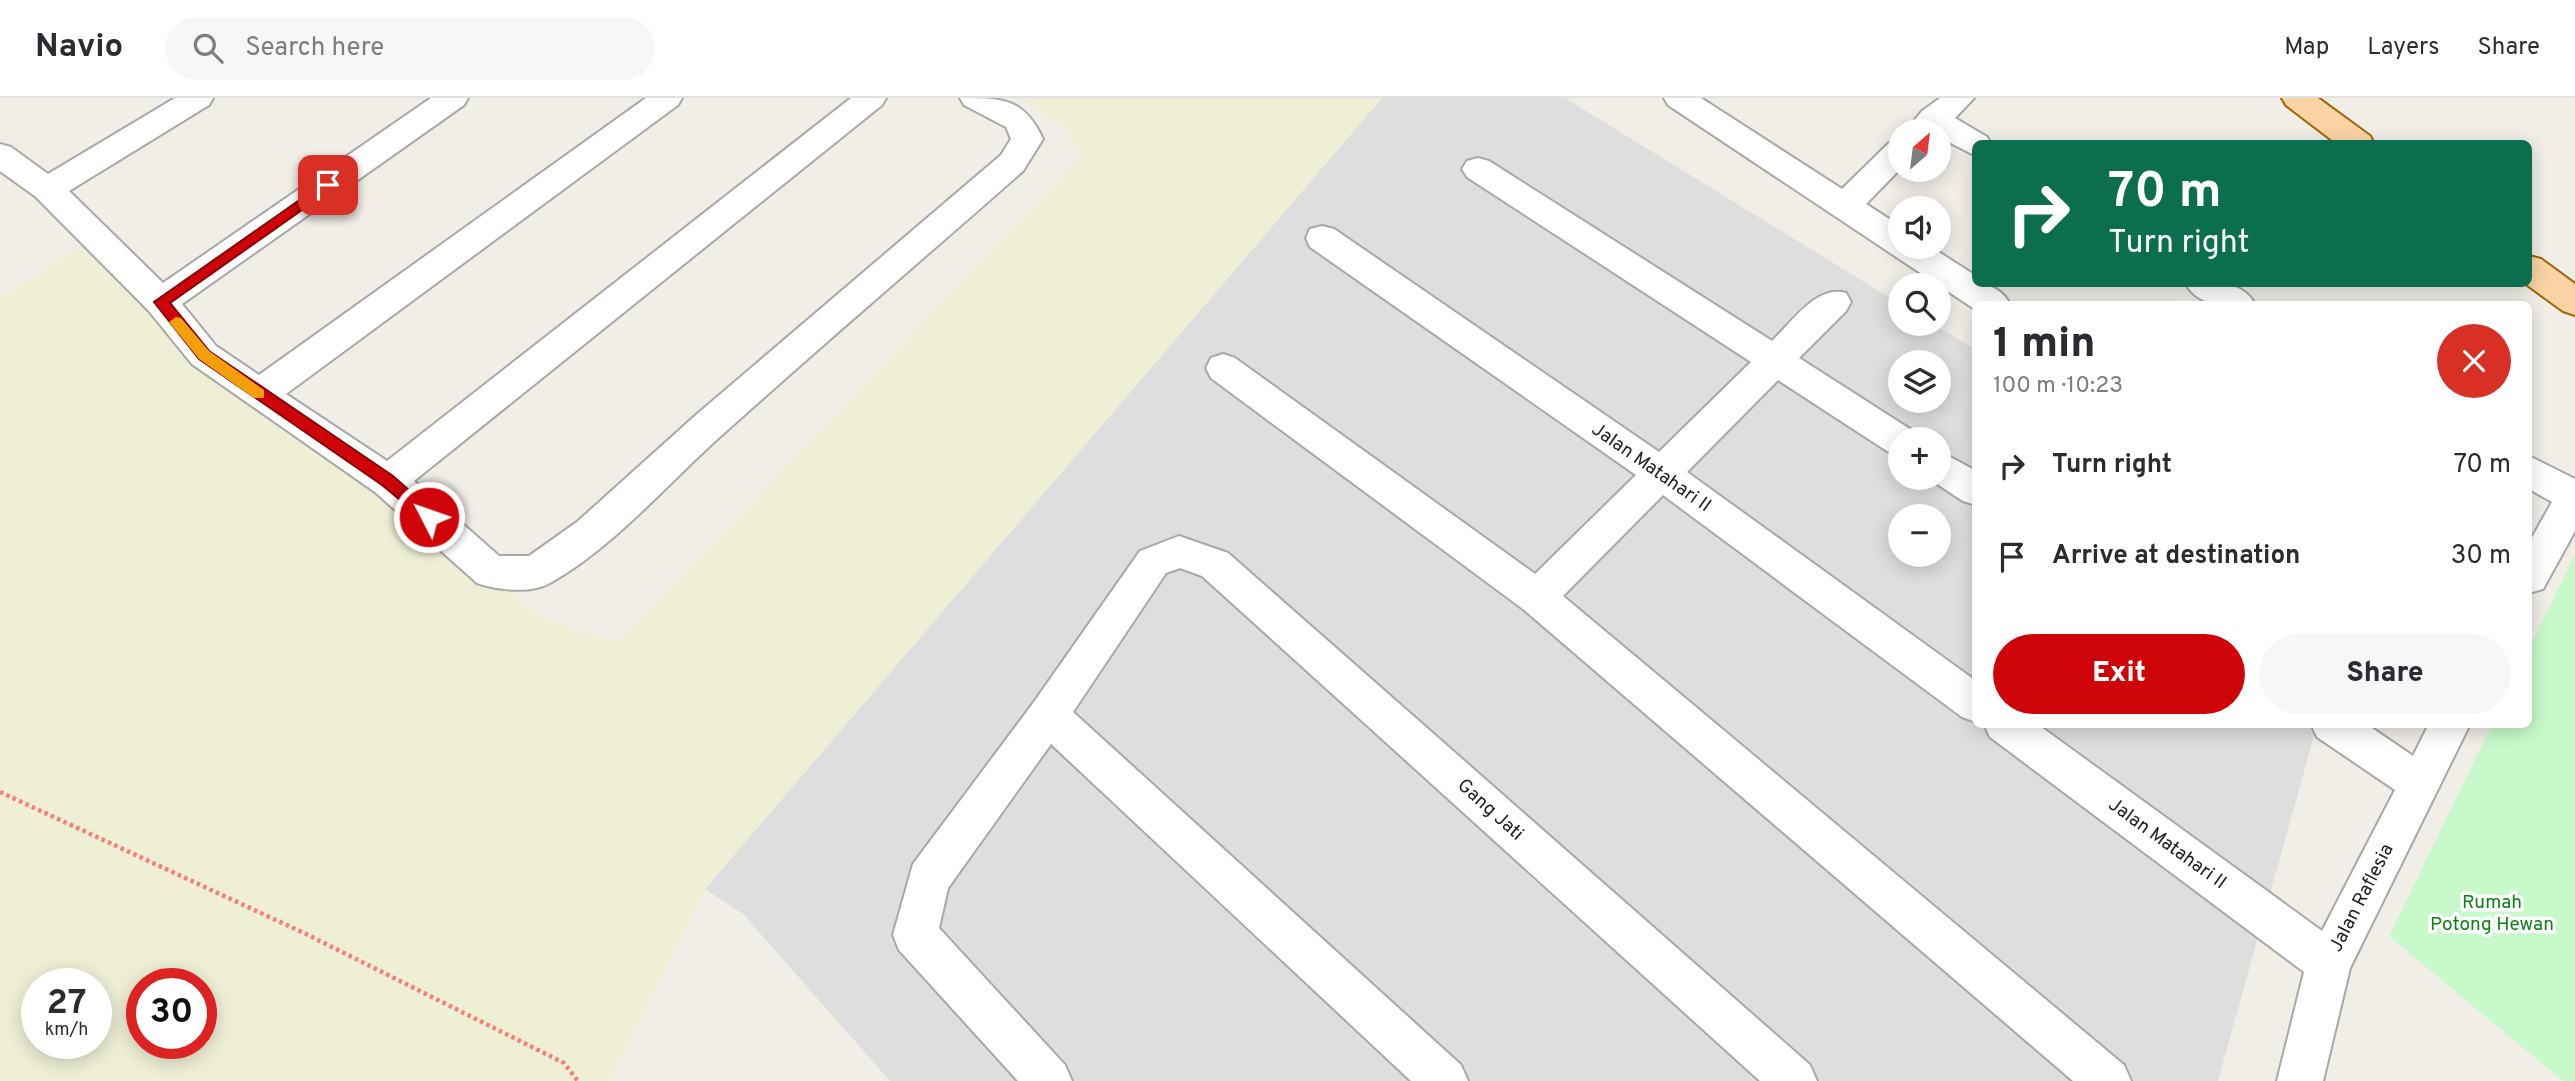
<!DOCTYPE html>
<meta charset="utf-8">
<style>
body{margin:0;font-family:Overpass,sans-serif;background:#f7f7f7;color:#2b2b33;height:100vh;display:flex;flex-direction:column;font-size:26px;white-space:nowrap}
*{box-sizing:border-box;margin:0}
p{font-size:23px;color:#7c7c81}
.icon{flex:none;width:38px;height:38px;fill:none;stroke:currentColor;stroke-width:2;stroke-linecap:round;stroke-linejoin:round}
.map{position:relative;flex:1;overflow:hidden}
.sheet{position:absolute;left:1972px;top:203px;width:560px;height:427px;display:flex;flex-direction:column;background:#fff;border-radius:10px;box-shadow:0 4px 18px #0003}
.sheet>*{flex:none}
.top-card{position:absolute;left:1972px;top:42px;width:560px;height:147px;border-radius:10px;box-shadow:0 4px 18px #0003;background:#0b6e4f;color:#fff;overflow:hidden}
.needle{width:46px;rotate:28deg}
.fabs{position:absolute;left:1888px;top:21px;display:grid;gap:14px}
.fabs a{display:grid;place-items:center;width:63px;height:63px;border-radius:50%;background:#fff;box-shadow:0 4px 18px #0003;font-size:35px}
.speed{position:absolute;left:21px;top:870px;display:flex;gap:14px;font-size:35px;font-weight:700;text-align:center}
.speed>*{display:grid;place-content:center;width:91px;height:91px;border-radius:50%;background:#fff;box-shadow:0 4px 18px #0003;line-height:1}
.speed small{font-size:18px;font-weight:400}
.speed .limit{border:10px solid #d22;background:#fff;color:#111}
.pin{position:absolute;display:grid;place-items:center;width:60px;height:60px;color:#fff;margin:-30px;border-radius:14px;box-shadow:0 4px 10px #0006}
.me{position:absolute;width:77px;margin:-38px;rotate:311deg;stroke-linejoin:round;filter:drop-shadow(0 0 5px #0008)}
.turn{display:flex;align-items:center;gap:24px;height:147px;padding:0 21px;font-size:32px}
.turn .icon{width:91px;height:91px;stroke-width:2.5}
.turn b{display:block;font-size:49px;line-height:60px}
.round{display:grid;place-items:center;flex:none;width:74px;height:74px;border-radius:37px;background:#f7f7f7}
.overview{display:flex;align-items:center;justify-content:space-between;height:119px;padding:0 21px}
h1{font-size:42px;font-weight:800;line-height:52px}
.action{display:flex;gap:14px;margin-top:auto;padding:14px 21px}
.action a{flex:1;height:80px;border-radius:42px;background:#cf0409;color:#fff;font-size:28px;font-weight:800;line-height:80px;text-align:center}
.action a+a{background:#f7f7f7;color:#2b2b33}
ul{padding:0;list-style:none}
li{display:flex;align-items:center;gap:21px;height:91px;padding:0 21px}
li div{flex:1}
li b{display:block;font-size:26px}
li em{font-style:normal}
header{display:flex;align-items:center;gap:42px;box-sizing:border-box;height:98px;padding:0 35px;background:#fff;border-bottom:2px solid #e1e1e2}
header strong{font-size:33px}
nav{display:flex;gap:38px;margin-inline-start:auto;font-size:24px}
.search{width:490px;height:63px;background:#f7f7f7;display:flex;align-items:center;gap:18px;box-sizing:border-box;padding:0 24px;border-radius:38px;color:#7c7c81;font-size:26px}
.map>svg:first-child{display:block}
.residential{fill:#dfdede;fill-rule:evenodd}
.farmland{fill:#eeefd5;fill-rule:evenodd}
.park{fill:#c8f9cb}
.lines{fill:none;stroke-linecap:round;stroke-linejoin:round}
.minor-casing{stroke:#a8a8a8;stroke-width:4}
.major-casing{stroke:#9c6503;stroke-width:4}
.path{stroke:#f87e73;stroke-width:4.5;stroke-dasharray:3.5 3.5;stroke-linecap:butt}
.minor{fill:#fff;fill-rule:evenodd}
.major{fill:#fad3a4;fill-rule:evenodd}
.route{fill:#cf0409;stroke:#870306;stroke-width:2}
.slow{fill:#f59e0b}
.labels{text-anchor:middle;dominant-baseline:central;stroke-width:7;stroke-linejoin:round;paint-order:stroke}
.street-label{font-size:19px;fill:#212121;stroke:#fff}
.park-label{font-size:19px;fill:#0e8115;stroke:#fff}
</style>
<header>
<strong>Navio</strong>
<div class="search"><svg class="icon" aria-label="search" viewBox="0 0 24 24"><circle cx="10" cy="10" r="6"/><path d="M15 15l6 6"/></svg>Search here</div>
<nav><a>Map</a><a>Layers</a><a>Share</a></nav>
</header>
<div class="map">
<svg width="2575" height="983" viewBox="0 0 2575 983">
<rect width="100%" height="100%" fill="#f1eee8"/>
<path class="residential" d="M1382,0H1565L1900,206V226H1933L1976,252V626L2317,627L2218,983H890L743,816L705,791ZM1900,264H1939V303H1900ZM1900,341H1939V380H1900ZM1900,418H1939V457H1900Z"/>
<path class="farmland" d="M1019,0H1382L705,791L611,983H0V200L84,146L540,519L619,544L1080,59L1070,34ZM37,886H96V945H37ZM142,886H201V945H142Z"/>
<path class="park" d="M2575,456V983H2563L2389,838L2492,627L2529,626V551Z"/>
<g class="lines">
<g class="minor-casing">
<g id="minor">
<path d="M175,0H213L209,7L69,93L163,185L431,0H468L464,7L182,206L216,248L259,277L646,0H682L678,7L286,296L387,363L851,0H886L882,7L414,383L499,458H529L577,424L696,317L1001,57L1011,41L1006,29L964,7L960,0C1003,0 1024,0 1043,41L1023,73C923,161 822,247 723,336C669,384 613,450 550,485C531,496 497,492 477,485L375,394L192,266L149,213L36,99L0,73V46L11,49L48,76Z"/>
<path d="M1664,0H1701L1842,91L1889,45L1900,42V71L1866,106L1900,128V149H1931L1976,178V186C1991,186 2003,193 2010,206H1976V212L1668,7Z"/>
<path d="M1940,0H1974L1955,20L1987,39L1991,46H1976V58L1939,39V33H1906L1922,13Z"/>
<path d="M1478,60L1489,63L1772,243C1792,224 1817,186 1846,195L1851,204L1846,213L1799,260L1913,333L1917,341H1900V357L1887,353L1778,282L1687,374L1976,583V624L1962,619L1663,397L1563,498L2124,967L2131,983H2073L1523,511L1211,280L1206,270L1211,260L1223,256L1235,260L1535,476L1636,377L1310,149L1306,140L1310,131L1322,128L1334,131L1659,354L1751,264L1467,79L1462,71L1467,63Z"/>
<path d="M2186,186C2210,184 2241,181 2255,206C2231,208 2200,211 2186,186Z"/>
<path d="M1939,353L1976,373V407L1963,403L1928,380H1939Z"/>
<path d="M2529,358L2575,381V433L2543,491L2529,495V445L2552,404L2529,391Z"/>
<path d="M1179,438L1228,455L1810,967L1817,983H1760L1202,478L1180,470L1166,475L1073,614L1461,967L1468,983H1411L1051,646L948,790L939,830L1065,967L1072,983H1018L899,852L893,837L913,766L1034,604L1140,453Z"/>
<path d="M1984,626H2037L2322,833L2395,692L2317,639L2311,626H2366L2413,658L2429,626H2470L2350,870L2323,983H2277L2304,874L1990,639Z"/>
</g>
</g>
<g class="major-casing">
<g id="major">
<path d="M2282,0H2318L2370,38L2374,46H2337L2286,7Z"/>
<path d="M2529,158L2541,161L2575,186V217L2563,213L2526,186H2529Z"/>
</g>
</g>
<path class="path" d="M0,694L306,836L564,965L578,983"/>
<use href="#minor" class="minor"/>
<use href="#major" class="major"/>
</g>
<path class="route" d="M328,82L333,83V90L170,205L209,253L393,378L435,415V424L429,426L382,387L199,261L154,204Z"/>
<path class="slow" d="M176,219L181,220L209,253L264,292V300H254L199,261L169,224Z"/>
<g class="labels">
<g class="street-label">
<text transform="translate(1651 370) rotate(35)">Jalan Matahari II</text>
<text transform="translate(1490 712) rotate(42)">Gang Jati</text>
<text transform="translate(2167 746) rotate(36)">Jalan Matahari II</text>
<text transform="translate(2362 800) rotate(-63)">Jalan Raflesia</text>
</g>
<g class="park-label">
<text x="2492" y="805">Rumah<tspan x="2492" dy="22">Potong Hewan</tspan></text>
</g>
</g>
</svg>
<div class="fabs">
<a><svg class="needle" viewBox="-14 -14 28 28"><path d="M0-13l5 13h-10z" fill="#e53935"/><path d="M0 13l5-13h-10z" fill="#7c7c81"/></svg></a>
<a><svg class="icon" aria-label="sound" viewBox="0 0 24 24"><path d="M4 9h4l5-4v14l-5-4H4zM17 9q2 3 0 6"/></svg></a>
<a><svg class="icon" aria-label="search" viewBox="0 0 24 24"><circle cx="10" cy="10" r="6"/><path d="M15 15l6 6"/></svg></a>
<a><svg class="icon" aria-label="layers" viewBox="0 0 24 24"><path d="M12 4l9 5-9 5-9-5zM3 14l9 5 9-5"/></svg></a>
<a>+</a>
<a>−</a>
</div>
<div class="speed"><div>27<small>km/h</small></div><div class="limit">30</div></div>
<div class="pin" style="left:328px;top:87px;background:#d93025"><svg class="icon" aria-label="arrive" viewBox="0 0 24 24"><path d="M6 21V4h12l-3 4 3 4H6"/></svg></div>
<svg class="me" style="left:429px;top:419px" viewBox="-20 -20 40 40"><circle r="17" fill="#cf0409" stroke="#fff" stroke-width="3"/><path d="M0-11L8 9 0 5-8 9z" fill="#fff"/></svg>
<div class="top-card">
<div class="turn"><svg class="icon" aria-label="right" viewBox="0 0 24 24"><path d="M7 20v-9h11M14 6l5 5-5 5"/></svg><div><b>70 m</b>Turn right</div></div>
</div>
<section class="sheet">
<div class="overview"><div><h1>1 min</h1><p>100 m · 10:23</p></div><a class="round" style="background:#d93025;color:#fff"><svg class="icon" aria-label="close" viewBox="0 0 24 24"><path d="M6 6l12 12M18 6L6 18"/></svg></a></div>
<ul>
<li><svg class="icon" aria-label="right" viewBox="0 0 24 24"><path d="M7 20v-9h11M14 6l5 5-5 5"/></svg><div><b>Turn right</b></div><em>70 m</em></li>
<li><svg class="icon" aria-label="arrive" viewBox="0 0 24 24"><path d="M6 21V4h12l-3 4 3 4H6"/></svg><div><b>Arrive at destination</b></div><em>30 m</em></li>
</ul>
<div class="action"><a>Exit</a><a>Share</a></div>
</section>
</div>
